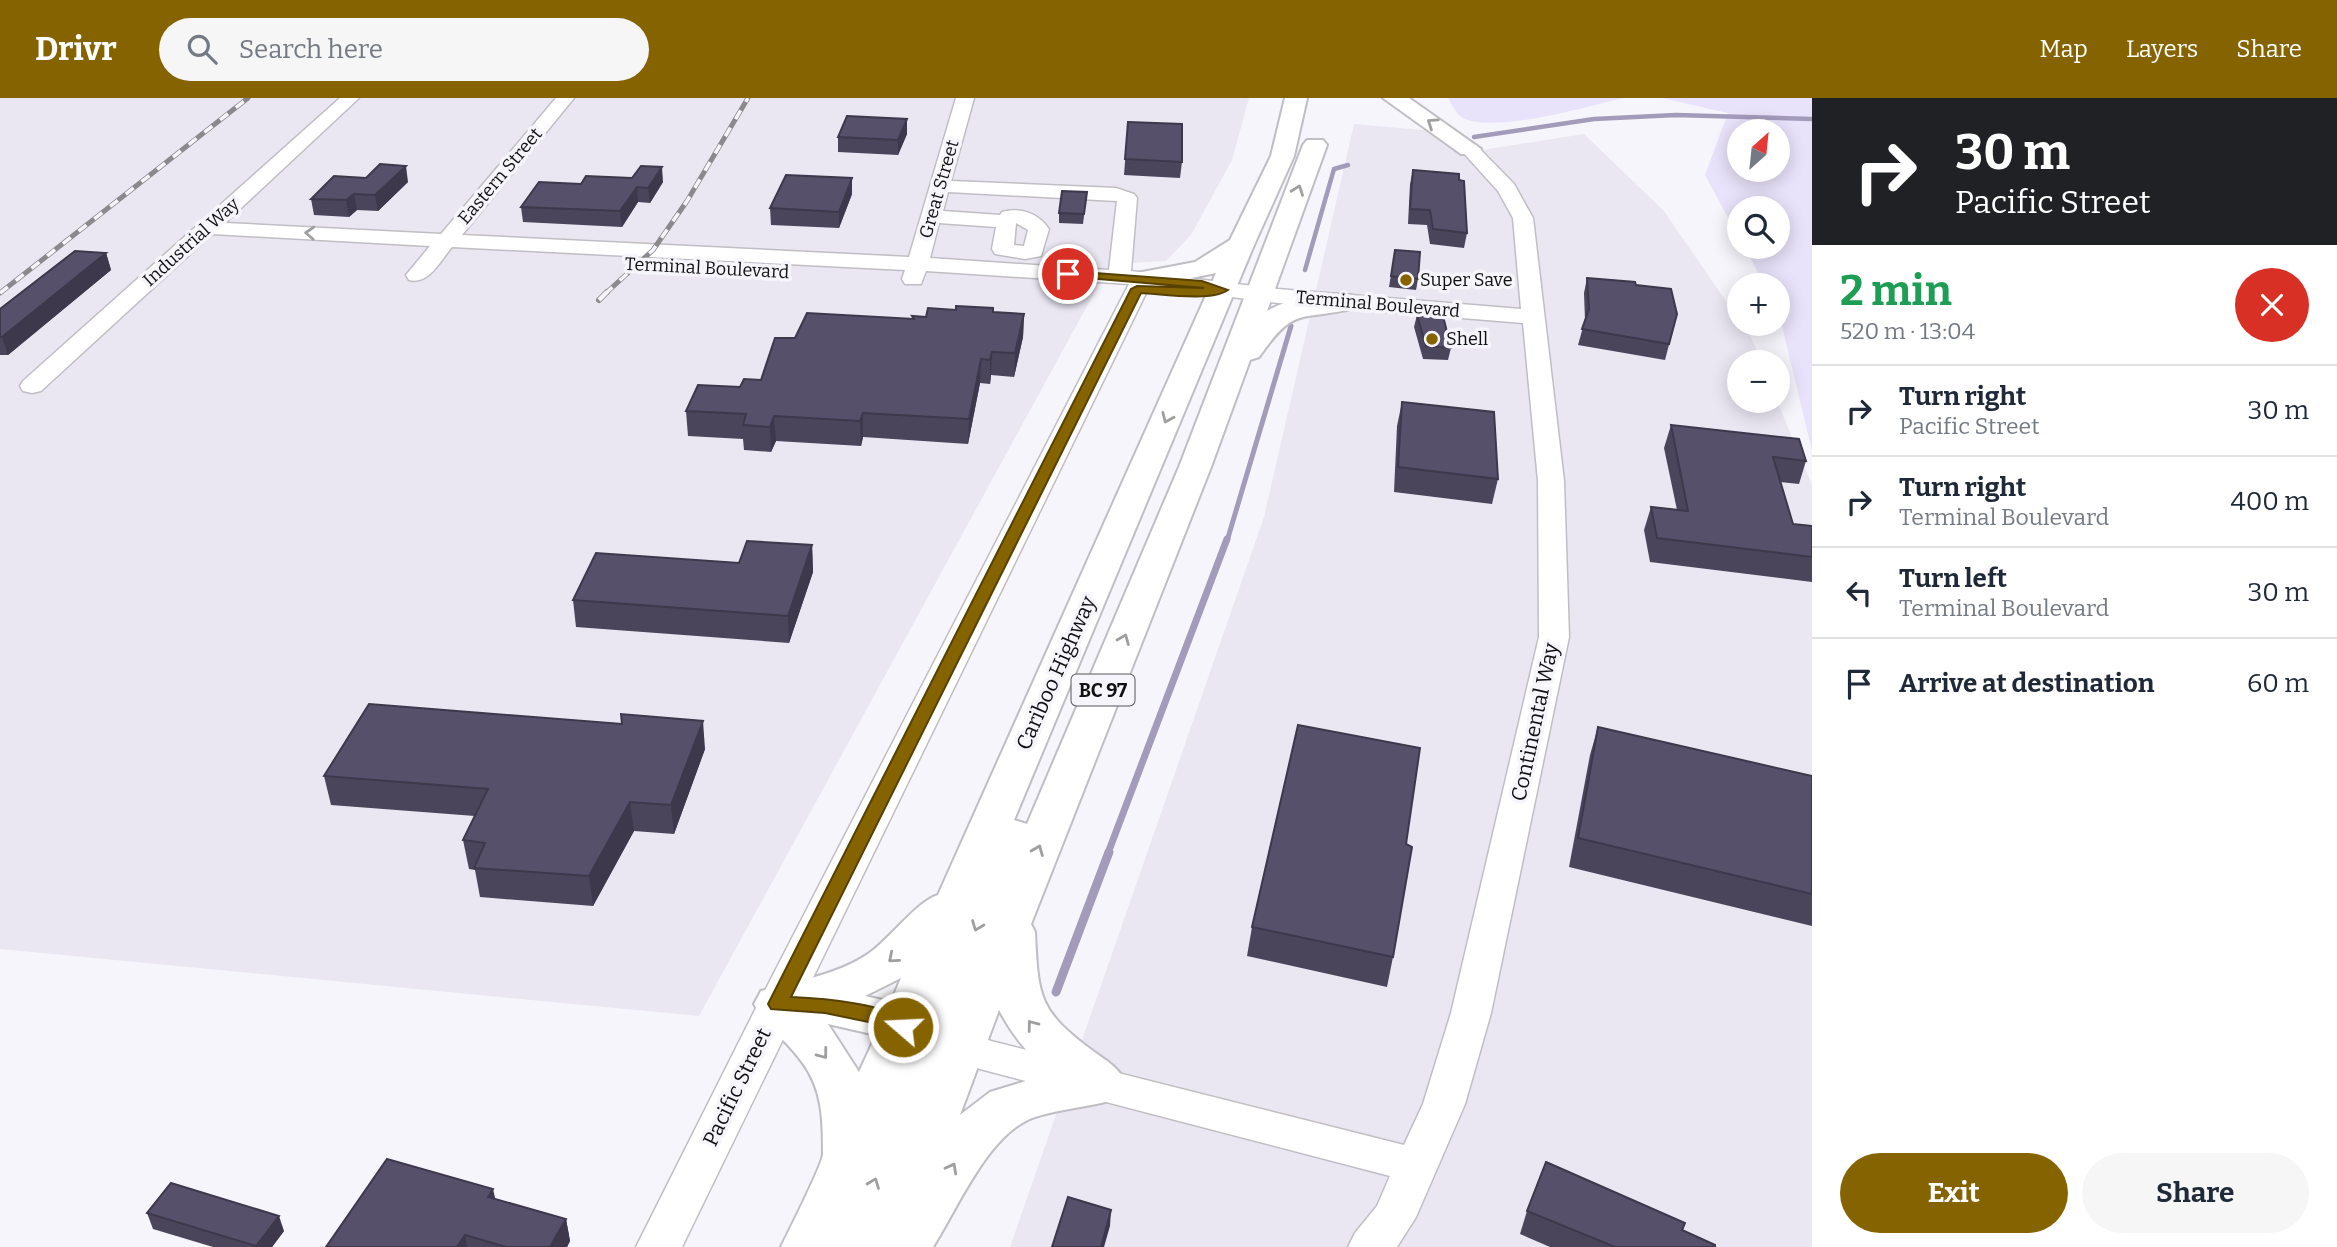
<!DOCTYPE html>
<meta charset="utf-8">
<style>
body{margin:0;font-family:Bitter,serif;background:#f6f6f7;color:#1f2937;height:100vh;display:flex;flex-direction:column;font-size:26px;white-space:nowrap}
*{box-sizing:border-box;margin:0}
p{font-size:23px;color:#747a83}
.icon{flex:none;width:38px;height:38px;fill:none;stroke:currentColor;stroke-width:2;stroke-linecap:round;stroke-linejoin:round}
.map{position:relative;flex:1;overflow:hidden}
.details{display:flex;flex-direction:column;background:#fff;width:525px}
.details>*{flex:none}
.banner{background:#202124;color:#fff;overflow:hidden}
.needle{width:46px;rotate:27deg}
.buttons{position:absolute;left:1727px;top:21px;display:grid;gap:14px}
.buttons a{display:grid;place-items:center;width:63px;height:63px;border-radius:50%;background:#fff;box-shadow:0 4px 18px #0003;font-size:35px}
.pin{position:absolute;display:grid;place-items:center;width:60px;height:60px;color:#fff;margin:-30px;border:4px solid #fff;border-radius:50%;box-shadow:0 2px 7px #0007}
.me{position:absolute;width:77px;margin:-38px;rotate:289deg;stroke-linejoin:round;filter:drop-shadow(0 0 5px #0008)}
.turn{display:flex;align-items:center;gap:24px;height:147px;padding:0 28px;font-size:32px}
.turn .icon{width:91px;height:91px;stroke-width:2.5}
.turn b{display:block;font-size:49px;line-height:60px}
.round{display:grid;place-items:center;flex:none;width:74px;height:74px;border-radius:37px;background:#f6f6f7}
.summary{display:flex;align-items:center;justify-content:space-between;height:119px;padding:0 28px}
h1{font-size:42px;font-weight:700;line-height:52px;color:#1e9e55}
.action{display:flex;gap:14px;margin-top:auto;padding:14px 28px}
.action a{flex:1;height:80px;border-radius:42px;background:#856400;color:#fff;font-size:28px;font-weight:700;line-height:80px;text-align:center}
.action a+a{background:#f6f6f7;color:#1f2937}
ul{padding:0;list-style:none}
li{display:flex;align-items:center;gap:21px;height:91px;padding:0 28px;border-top:2px solid #e0e1e3}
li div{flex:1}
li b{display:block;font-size:26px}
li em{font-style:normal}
header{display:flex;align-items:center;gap:42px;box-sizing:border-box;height:98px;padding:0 35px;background:#856400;color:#fff}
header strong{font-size:33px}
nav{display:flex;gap:38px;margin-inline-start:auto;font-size:24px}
.search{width:490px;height:63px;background:#f6f6f7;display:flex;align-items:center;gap:18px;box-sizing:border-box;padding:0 24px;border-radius:38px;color:#747a83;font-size:26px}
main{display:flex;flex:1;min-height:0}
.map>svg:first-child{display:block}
.built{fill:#eae7f3}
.green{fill:#e8e2fa;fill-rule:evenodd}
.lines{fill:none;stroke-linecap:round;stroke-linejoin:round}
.stream-far3{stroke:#a39bba;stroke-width:4.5}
.stream-far2{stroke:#a39bba;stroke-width:5}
.stream-far1{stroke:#a39bba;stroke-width:7}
.stream{stroke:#a39bba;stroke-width:9}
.minor-casing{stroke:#c0bec4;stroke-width:3}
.highway-casing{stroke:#c0bec4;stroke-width:4}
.minor{fill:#fff;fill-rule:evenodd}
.highway{fill:#fff;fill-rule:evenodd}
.rail-far1-casing{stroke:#8a898d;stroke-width:5}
.rail-casing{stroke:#8a898d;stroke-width:6}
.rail-far1{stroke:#f6f5fb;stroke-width:3.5;stroke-dasharray:10;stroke-linecap:butt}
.rail{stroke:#f6f5fb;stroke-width:4.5;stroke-dasharray:12;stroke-linecap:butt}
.wall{fill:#4b455c}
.shaded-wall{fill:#3d384b}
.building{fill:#57506b;stroke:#3d384b;stroke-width:2}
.oneway{stroke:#a09fa0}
.route{fill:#856400;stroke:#564100;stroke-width:2}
.poi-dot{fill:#856400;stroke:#f6f5fb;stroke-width:2.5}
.labels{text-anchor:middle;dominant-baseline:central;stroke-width:7;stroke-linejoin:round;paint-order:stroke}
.far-street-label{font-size:18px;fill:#111012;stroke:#f6f5fb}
.far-poi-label{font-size:18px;fill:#111012;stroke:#f6f5fb;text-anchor:start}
.shield{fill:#f6f5fb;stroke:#565558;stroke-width:2}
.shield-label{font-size:19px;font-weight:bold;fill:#111012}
.street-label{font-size:21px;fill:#111012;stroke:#f6f5fb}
</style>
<header>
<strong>Drivr</strong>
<div class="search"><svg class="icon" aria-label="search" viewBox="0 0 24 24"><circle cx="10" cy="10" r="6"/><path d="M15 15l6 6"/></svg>Search here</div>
<nav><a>Map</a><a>Layers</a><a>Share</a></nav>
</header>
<main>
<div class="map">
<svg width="1812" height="1149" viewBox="0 0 1812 1149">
<rect width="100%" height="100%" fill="#f6f5fb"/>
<g class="built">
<path d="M0,0H1249L1232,62L1191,137L1166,163L1110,166L699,918L0,851Z"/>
<path d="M1354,26L1434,33L1463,55L1584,36L1664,113L1752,241L1761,264H1740V303H1777L1812,387V1149H1010L1264,419Z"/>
</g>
<g class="green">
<path d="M1448,0H1623C1590,8 1487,38 1460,18C1455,14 1451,5 1448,0Z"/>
<path d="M1662,0H1812V353L1778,211V187H1765L1744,149H1778V110H1740L1739,140L1705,77L1728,15ZM1740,33H1778V72H1740Z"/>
</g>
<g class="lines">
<g class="stream-far3">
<path d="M1474,39L1594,21L1676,17L1812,21"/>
<path d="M1305,172L1334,71L1348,67"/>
</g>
<path class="stream-far2" d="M1227,443L1291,228"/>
<path class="stream-far1" d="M1108,755L1227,441"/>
<path class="stream" d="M1056,894L1109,754"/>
<g class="minor-casing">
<path id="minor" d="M340,0H359L225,125L441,136L556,0H574L462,137L909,159L956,0H974L951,83L1116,90L1134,96L1137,100L1131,173L1278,191L1521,211L1513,120L1498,93L1460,51L1462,47H1476L1514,86L1533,120L1564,383L1569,539L1491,915L1465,1006L1416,1119L1397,1149H1348L1355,1135L1377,1108L1390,1078L980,971L948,958L942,947L948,936L962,932L991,943L1404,1047L1423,1006L1451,915L1539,539L1538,383L1523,225L1278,205L1146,188L1148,191L682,1149H636L758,906L1129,186L926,173L921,186H905L902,181L905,172L452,149C440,163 429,187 409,182L406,177L430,148L212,136L41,293L32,295L23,293L20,288L23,283ZM948,94L1117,103L1109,172L930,160L939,125L996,129L992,151L995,156L1025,161L1041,158L1049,131C1038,115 1020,109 1002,114L1000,117L943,113ZM1016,125L1028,132L1024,148L1014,147Z"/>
</g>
<g class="highway-casing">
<g id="highway">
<path d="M1285,0H1307L1294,58L1254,147L1014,722L1027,726L1179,369L1303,47L1307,42H1323L1327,47L1267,213C1289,200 1330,192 1355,198L1359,204L1355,210C1300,224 1296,206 1259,259L1250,262L1211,369L1031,826L1035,834C1038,900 1039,913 1093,953C1107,963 1119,970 1127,986L1120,1000C1092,1009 1063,1010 1035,1019C989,1034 958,1110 933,1149H781C788,1135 823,1065 823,1056C823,1023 823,992 802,964C787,943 766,928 754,906L761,893C796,883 837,877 868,856C889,842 917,803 938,797L1216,175L1147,189L1137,187L1134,181L1137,175L1195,164L1230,142L1271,58ZM901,880L891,904L865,898ZM999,912C1013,938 1028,957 1052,975L990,994L960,1017ZM828,926L876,937L859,974Z"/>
<path d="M1383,0H1409L1481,51L1477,56H1461Z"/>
</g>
</g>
<use href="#minor" class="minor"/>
<use href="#highway" class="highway"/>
<g class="rail-far1-casing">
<g id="rail-far1">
<path d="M0,195L248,0"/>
<path d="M605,196L653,152L687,103L748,0"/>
</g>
</g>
<g class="rail-casing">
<path id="rail" d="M599,202L607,194"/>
</g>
<use href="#rail-far1" class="rail-far1"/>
<use href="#rail" class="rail"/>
</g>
<g class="wall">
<path d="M1128,24L1182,64L1180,80L1124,77Z"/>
<path d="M907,36L898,57L838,54V39Z"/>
<path d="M1413,72L1459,82L1467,135L1464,150L1430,146L1427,127L1408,126L1410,86Z"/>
<path d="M852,80V96L839,130L771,127L770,110Z"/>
<path d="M408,84L378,113L357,112L349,119L314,117L311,101Z"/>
<path d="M663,84L650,105L638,104L622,129L523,124L521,109L581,86Z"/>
<path d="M1087,94L1083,126L1059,125V115Z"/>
<path d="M1395,152L1418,181L1416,192L1389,189Z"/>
<path d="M106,155L111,172L8,257H0V211Z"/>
<path d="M1587,180L1636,187L1677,216L1665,262L1578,247L1585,222L1584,195Z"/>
<path d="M993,214L1024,216L1023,239L1014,279L991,277L990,286L980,285L968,346L863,339L861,348L776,343L771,354L744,352L743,341L688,338L686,313L761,282L795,240L912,221V218L926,219Z"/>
<path d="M1417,217L1451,250L1448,262L1423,261L1414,229Z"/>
<path d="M1402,304L1498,381L1492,406L1394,394L1397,328Z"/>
<path d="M1671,327L1806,363L1799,386L1780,384L1793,426L1812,428V484L1650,464L1644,432L1651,409L1677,412L1664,350Z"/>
<path d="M812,447L813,474L789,545L576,529L573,502Z"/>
<path d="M1598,629L1812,678V828L1569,769L1590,657Z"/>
<path d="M705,651L674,736L634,733L593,808L480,799L475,772L469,771L463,742L475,718L331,707L324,678Z"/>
<path d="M1406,746L1393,859L1387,889L1247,858L1252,829Z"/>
<path d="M496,1101L566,1121L570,1143L567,1149H326Z"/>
<path d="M1527,1113L1682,1132L1715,1149H1550L1520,1136Z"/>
<path d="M147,1115L284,1133L272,1149H213L153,1131Z"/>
</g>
<g class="shaded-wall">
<path d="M907,21V36L898,57V42Z"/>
<path d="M406,68L408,84L378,113L375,97Z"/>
<path d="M662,69L663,84L650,105L648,90Z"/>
<path d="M852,80V96L839,130V114Z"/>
<path d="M637,89L638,104L622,129L620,113Z"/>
<path d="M354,96L357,112L349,119L346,102Z"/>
<path d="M106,155L111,172L8,257L2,239Z"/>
<path d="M1024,216L1023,239L1014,279L1015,255Z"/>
<path d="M992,254L991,277L990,286V262Z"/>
<path d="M981,261L980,285L968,346L969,321Z"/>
<path d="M863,315V339L861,348L860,323Z"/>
<path d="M774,318L776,343L771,354L770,329Z"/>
<path d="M812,447L813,474L789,545L788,518Z"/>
<path d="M703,623L705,651L674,736L671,707Z"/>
<path d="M630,704L634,733L593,808L589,778Z"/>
<path d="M493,1091L498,1113L488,1099Z"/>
<path d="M1111,1112L1110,1128L1104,1149H1101Z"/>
<path d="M279,1118L284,1133L272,1149H257Z"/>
<path d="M566,1121L570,1143L567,1149H550Z"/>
<path d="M465,1137L467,1149H457Z"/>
</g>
<g class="building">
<path d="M847,18L907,21L898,42L838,39Z"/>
<path d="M1128,24L1182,26V64L1125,61Z"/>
<path d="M380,66L406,68L375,97L354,96L346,102L311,101L334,78L366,80Z"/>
<path d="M641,68L662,69L648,90L637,89L620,113L521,109L539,84L581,86L586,78L632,80Z"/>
<path d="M1413,72L1459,76V82L1464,83L1467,135L1433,131L1430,112L1410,111Z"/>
<path d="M786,77L852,80L839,114L770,110Z"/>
<path d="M1062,93L1087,94L1084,116L1059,115Z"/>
<path d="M1395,152L1420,154L1418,181L1391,178Z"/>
<path d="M75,153L106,155L2,239H0V211Z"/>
<path d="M1587,180L1635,184L1636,187L1671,191L1677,216L1669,246L1582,231L1589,211Z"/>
<path d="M956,208L993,210V214L1024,216L1015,255L992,254L990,262L981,261L969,321L863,315L860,323L774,318L770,329L743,327L746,316L686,313L698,287L740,289L744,281L761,282L775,240H795L807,215L914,221L912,218L926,219L928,210L956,212Z"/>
<path d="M1417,217L1443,218L1451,250L1426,248Z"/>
<path d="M1402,304L1494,314L1498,381L1398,369Z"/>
<path d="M1671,327L1799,341L1806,363L1773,359L1793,426L1812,428V459L1657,440L1651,409L1688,413Z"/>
<path d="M747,443L812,447L788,518L573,502L596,455L739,465Z"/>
<path d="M369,606L622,626L621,616L703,623L671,707L630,704L589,778L474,770L485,745L463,742L488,691L324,678Z"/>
<path d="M1298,627L1420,650L1406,746L1412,749L1393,859L1252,829Z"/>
<path d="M1598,629L1812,678V796L1578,740Z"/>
<path d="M387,1061L493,1091L488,1099L566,1121L550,1149H506L465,1137L457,1149H326Z"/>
<path d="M1546,1064L1685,1125L1682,1132L1715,1147V1149H1615L1527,1113Z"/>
<path d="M171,1085L279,1118L256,1148L147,1115Z"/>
<path d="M1068,1099L1111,1112L1101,1149H1052Z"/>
</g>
<defs><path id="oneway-chevron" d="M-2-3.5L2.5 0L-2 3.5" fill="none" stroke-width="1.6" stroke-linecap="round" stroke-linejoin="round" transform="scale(1.75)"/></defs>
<g class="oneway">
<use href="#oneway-chevron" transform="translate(1432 25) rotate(-146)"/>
<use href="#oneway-chevron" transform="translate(1298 92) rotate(-70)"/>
<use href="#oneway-chevron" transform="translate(310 135) rotate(-177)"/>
<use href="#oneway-chevron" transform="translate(1167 320) rotate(114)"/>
<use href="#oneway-chevron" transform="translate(1124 541) rotate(-68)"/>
<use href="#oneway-chevron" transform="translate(1038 752) rotate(-68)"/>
<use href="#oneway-chevron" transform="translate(977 828) rotate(111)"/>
<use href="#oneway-chevron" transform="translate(893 860) rotate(140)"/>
<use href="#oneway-chevron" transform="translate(1032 927) rotate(-127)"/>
<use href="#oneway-chevron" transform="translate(823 956) rotate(53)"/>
<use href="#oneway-chevron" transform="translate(952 1070) rotate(-62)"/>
<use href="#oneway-chevron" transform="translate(874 1085) rotate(-69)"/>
</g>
<path class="route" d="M1068,173L1202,183L1228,192C1211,204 1162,196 1141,195L791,899C817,900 900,906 913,929L910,934L903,936L883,927L825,915L771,911L768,906L1131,191L1137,188L1204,190L1064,178L1063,176Z"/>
<g class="poi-dot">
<circle cx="1406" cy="182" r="7"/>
<circle cx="1432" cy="241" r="7"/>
</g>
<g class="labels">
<g class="far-street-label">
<text transform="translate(500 78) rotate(-50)">Eastern Street</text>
<text transform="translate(939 91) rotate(-74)">Great Street</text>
<text transform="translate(191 144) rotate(-42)">Industrial Way</text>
<text transform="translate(707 170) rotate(3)">Terminal Boulevard</text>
<text transform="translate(1378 206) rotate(5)">Terminal Boulevard</text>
</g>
<g class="far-poi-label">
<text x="1420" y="182">Super Save</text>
<text x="1446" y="241">Shell</text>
</g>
<rect class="shield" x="1071.5" y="576.5" width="63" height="31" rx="5"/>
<g class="shield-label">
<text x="1103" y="592">BC 97</text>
</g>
<g class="street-label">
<text transform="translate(1056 575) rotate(-66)">Cariboo Highway</text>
<text transform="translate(1535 624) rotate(-78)">Continental Way</text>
<text transform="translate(737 989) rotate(-64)">Pacific Street</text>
</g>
</g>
</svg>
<div class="buttons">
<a><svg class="needle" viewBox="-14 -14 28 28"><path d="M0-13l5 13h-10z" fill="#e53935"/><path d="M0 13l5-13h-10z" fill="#747a83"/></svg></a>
<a><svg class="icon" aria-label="search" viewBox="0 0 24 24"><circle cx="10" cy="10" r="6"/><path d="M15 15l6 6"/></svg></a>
<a>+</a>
<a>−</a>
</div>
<div class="pin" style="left:1068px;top:176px;background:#d93025"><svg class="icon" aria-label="arrive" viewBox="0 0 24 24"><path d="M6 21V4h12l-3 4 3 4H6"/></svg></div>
<svg class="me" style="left:903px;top:929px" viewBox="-20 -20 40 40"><circle r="17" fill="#856400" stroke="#fff" stroke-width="3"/><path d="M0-11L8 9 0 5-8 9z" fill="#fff"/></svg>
</div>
<section class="details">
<div class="banner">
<div class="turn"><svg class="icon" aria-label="right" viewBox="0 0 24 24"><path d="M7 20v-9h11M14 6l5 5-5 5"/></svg><div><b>30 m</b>Pacific Street</div></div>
</div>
<div class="summary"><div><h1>2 min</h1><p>520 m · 13:04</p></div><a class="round" style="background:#d93025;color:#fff"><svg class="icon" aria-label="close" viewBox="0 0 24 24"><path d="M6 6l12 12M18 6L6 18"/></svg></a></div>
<ul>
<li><svg class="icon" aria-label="right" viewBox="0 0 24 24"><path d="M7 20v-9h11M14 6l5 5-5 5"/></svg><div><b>Turn right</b><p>Pacific Street</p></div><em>30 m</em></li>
<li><svg class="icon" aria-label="right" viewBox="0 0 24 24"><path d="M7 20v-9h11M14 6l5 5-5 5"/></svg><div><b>Turn right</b><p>Terminal Boulevard</p></div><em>400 m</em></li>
<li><svg class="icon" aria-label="left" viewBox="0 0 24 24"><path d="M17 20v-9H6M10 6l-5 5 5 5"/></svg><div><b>Turn left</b><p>Terminal Boulevard</p></div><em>30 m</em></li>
<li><svg class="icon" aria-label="arrive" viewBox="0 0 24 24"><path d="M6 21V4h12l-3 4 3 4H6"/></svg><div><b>Arrive at destination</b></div><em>60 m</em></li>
</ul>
<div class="action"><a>Exit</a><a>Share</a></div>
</section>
</main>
